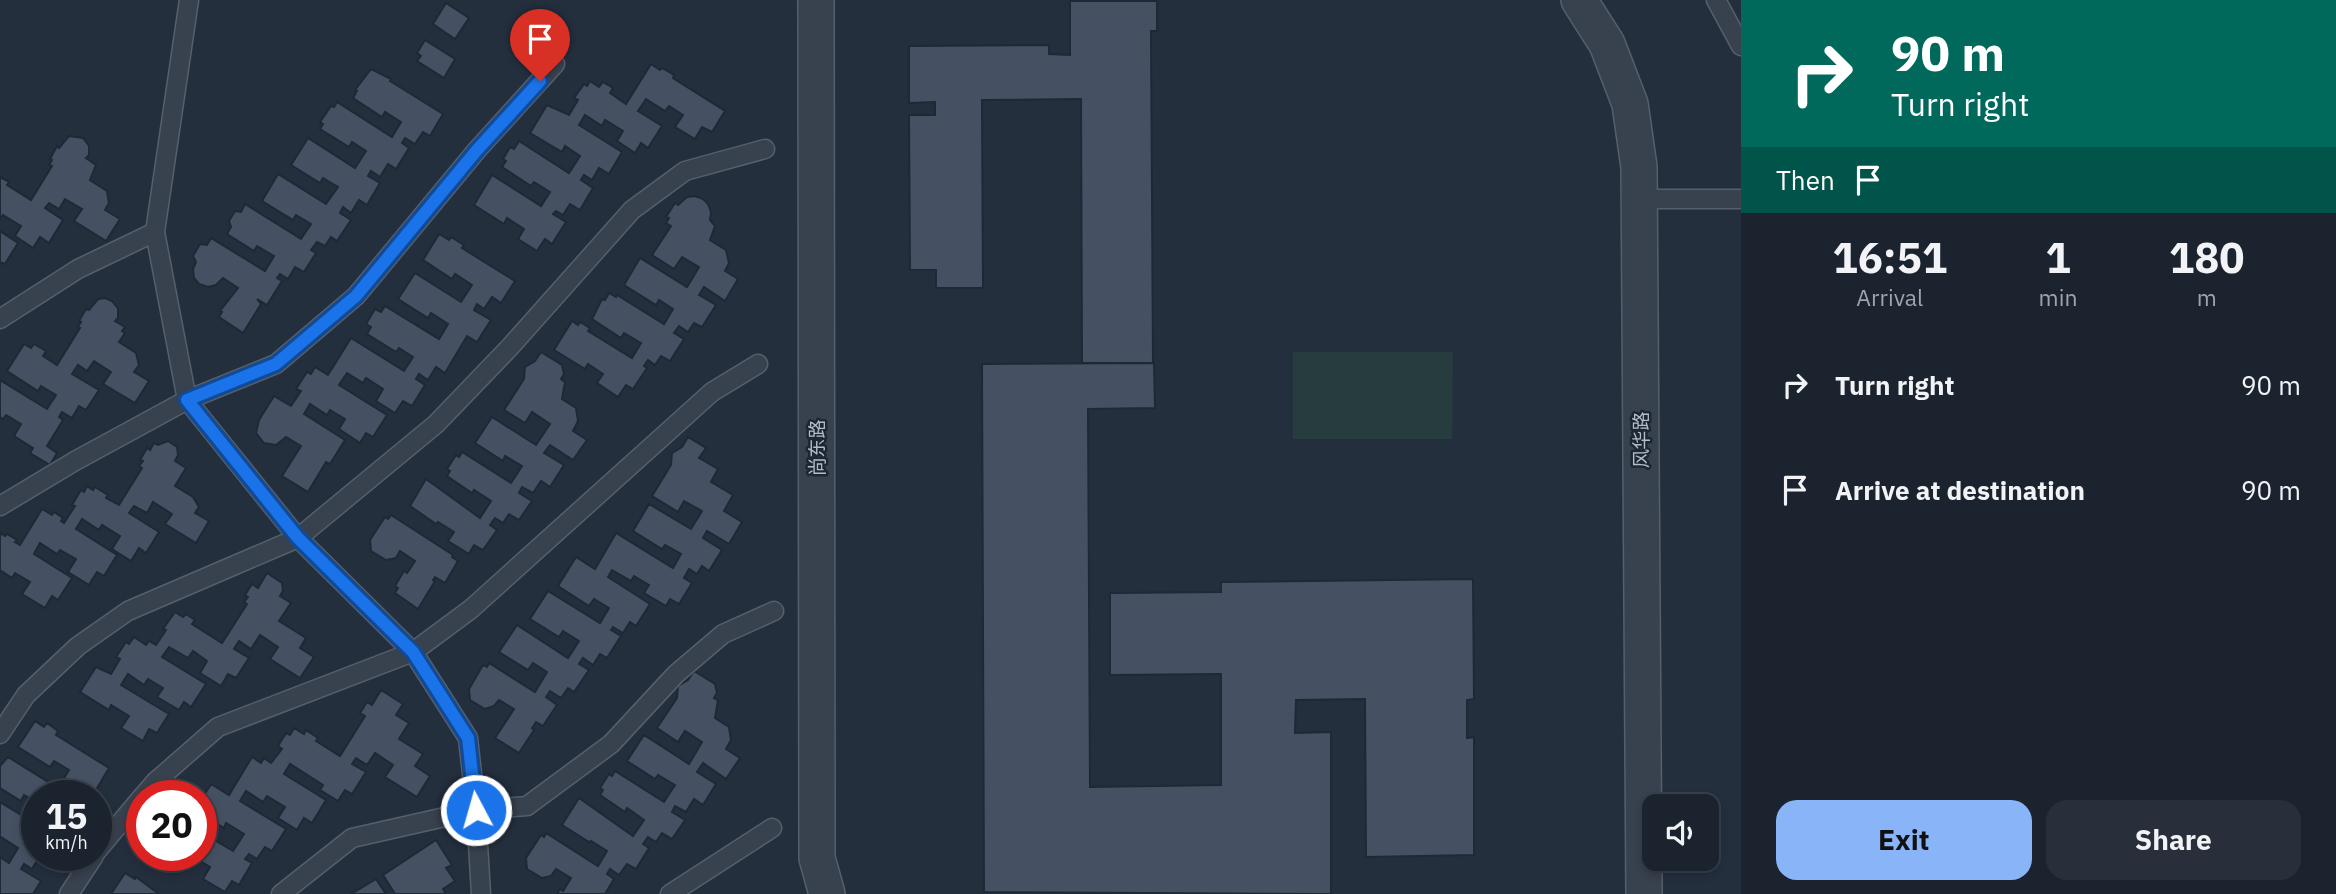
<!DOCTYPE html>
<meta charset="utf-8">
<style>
body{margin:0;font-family:"IBM Plex Sans","Noto Sans SC",sans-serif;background:#282f3a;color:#f1f3f6;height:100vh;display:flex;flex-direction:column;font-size:26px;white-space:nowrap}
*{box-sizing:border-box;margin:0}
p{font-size:23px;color:#a0a4aa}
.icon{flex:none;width:38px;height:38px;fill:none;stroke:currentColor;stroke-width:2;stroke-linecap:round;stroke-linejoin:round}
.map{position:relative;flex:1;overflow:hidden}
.details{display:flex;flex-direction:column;background:#1b232e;width:595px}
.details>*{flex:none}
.guide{background:#00695c;color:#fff;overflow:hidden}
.fabs{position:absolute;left:1642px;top:794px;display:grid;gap:14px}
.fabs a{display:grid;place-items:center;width:77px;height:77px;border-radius:14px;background:#1b232e;box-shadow:0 4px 10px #0003,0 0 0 2px #39404a;font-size:35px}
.speed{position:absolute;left:21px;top:780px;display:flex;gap:14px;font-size:35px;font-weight:700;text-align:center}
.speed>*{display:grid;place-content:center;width:91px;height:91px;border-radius:50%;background:#1b232e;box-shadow:0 4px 10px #0003,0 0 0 2px #39404a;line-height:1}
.speed small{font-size:18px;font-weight:400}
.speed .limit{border:10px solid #d22;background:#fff;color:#111}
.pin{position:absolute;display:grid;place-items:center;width:60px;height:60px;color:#fff;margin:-72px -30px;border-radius:50% 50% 50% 0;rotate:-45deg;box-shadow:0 0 7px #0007}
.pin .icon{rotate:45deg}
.me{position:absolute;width:77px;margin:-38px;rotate:354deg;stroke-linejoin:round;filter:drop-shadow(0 0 5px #0008)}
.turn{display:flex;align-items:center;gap:24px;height:147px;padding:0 35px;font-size:32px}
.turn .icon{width:91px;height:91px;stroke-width:2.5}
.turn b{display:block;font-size:49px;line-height:60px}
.then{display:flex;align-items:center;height:66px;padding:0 35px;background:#0003;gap:14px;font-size:26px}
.eta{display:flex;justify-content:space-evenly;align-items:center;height:119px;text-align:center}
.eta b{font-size:42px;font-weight:700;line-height:49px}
.action{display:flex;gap:14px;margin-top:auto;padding:14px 35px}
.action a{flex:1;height:80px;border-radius:21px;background:#8ab4f8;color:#111;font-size:28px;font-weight:700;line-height:80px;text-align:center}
.action a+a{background:#282f3a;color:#f1f3f6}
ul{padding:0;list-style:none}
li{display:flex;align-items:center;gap:21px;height:105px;padding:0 35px}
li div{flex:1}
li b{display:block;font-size:26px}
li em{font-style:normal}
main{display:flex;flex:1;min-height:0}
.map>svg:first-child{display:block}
.green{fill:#263c3f}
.building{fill:#455162;stroke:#1f2835;stroke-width:2}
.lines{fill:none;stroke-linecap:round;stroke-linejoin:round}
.service-casing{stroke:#565f6c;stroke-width:21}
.minor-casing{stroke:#565f6c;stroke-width:38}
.service{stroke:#38414e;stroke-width:18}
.minor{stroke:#38414e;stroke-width:35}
.route-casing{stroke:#114b97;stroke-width:18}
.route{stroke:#1a73e8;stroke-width:12}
.labels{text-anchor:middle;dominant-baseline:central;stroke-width:5;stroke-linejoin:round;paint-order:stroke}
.street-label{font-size:19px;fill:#b4bcc9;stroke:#1d2633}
</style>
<main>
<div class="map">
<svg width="1741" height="894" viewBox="0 0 1741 894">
<rect width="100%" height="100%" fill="#242f3e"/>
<path class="green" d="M1293,352H1453L1452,439H1293Z"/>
<g class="building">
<path d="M1070,1H1157V31H1151L1153,363H1082L1081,99L982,100L983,288H936V270H910L909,115H935V102L909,103V46L1049,45V54L1070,55Z"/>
<path d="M446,3L469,18L455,39L433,24Z"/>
<path d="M425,40L455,59L444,78L417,61L421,56L417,53Z"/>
<path d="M651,64L660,70L662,68L674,75L673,78L725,111L712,132L702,127L695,139L675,127L683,115L669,106L665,111L646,99L638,111L662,126L648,148L641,143L635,153L617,141L623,131L605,120L602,126L585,115L579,125L622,152L609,174L599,168L592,180L584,175L581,180L593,188L580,210L570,204L563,215L556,211L553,214L566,222L552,244L545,239L537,251L518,239L524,229L507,218L504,224L474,205L492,175L541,206L550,192L534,182L531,186L502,167L506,161L503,159L510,147L514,149L519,141L569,173L580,156L565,146L562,152L530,133L547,105L569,115L578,100L574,98L584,84L587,86L590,81L599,87L603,82L613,88L610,93L626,104Z"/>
<path d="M371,69L391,79L390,81L443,114L430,136L423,132L415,144L405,138L402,143L409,148L396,169L388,164L380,177L371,171L368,176L380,183L367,205L359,200L351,213L343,207L340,213L351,220L337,241L331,237L325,246L317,242L311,250L316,253L304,272L295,267L288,279L280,274L277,278L282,281L267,305L257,299L261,304L243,333L219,317L222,312L220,311L238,288L223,278L216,285L208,287L199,284L194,278L193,269L196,262L193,256L200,244L207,245L211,238L265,271L274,256L257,246L254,251L227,234L231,227L229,221L235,211L241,212L245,204L301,239L311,224L296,215L293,220L262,201L278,174L326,204L338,187L323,178L320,183L291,165L308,138L355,168L366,151L352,142L349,147L320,129L323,124L320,122L331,106L334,107L337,102L392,137L401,122L385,112L382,117L353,98L357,91L355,90Z"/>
<path d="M69,136L83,138L89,146V155L86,158L96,165L90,180L107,191L109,203L105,210L120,219L106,241L74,221L82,209L65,199L59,209L49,203L45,208L63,220L49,243L40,237L33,248L15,236L21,226L3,215L0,219V177L9,182L7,185L31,200L52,166L49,165L52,160L50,159L57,146L59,148Z"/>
<path d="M695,196L703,199L708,204L711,212L710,220L715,226L710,240L726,250L729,263L725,271L738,279L725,301L704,287L699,295L716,305L702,327L694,323L688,332L679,326L674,333L684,339L670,361L661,356L655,365L648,360L644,366L647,368L633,389L626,385L618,397L597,383L603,374L588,364L585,369L554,350L572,321L578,325L580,322L590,328L588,331L632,358L641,343L624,333L621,338L592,319L602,299L605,300L609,293L616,297L617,295L664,324L673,309L659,300L656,305L624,285L640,258L687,287L699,267L682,257L674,269L652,255L671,226L666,223L669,218L666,217L675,203L678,205L687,197Z"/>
<path d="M0,231L18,243L5,264L0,262Z"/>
<path d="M439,234L449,240L451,237L464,245L462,248L515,281L501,303L492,297L484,309L477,304L474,310L491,320L477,342L467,336L445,373L436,367L428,380L419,374L416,379L425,385L412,406L403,401L395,413L376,401L383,389L366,378L363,383L347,373L339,385L387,415L373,437L366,433L360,443L339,429L345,419L330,410L327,415L310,404L304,414L345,440L330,464L326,462L308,492L282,476L301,446L286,437L276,445L264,443L256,433L259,420L274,396L291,406L301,391L296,389L307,372L311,374L315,367L328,375L351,338L404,371L413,357L399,348L396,352L367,334L371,327L366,324L375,309L381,312L385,306L439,339L448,324L431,313L428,318L398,299L415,273L461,302L472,285L455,274L452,279L423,260Z"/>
<path d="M105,298L112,301L118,308V318L115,321L125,327L122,331L125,333L119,342L136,353L139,365L134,372L149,381L135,403L103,384L111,372L94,361L87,371L78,365L72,374L99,390L86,410L79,406L72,418L62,412L59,417L63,420L47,446L57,453L50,465L30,453L33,448L14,436L21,424L6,415L3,419L0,417V380L47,409L56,395L41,386L38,391L7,371L24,344L31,348L34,344L46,351L43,356L57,365L80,328L78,327L81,322L79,321L86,309L89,310L98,299Z"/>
<path d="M541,352L562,365L564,374L561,379L565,382L562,399L576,408L578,421L573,431L587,440L573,460L550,445L544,453L564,465L550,487L541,481L533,493L522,487L519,493L532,501L519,520L509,514L503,523L495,518L490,525L497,530L483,550L474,545L469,554L448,541L454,532L438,522L436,524L410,506L426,479L480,518L491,501L474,490L472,493L447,476L450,471L447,469L456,455L459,457L462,452L511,483L522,466L505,456L503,461L475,443L492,417L536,445L550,424L532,412L525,423L504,410L524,379L525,367L535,361Z"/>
<path d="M1154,363L1155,408L1088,409L1090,787L1221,785V674L1110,675V593L1221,592V582L1473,579L1474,699L1467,700V738L1474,737V855L1366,857L1365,699L1296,700L1295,733L1331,732V894L984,892L982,364Z"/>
<path d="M688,437L706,448L699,458L718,469L711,482L733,495L724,511L742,522L729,544L707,531L703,538L722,550L709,571L702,566L697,574L689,569L684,578L692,583L679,604L670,599L666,606L644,593L649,585L634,576L631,581L612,570L608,577L650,604L636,626L630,622L623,633L613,627L611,630L621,636L607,658L600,654L593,665L583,658L579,664L589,670L574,692L568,688L561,698L550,691L546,697L557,705L543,726L536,722L532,728L534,730L519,753L495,738L514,709L499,700L494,706L485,709L470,700L469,689L483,665L487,667L489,663L535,692L547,672L533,663L528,670L499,652L517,625L568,658L579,641L563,631L559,637L530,619L548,591L600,623L609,608L594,599L589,606L558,586L576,557L595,569L616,533L673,568L681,554L665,545L662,549L633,531L649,504L691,529L702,511L684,501L678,512L652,496L671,465L672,453L682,447Z"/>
<path d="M168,441L177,447L178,455L175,461L186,468L175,486L193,497L199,507L195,513L209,521L196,543L165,524L172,514L153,502L147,513L134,506L129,513L159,532L146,553L139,548L131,561L112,549L120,536L102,525L99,530L82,519L76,529L117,555L104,576L97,572L89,585L68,572L76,559L60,550L57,554L40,543L34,554L72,578L58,600L52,596L45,608L22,594L30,582L15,573L12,578L0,570V533L5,536L7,534L17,540L15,542L20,545L42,509L52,515L54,512L63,518L61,521L64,523L75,506L72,505L81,490L84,492L87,486L93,490L95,487L108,495L106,498L119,505L142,468L139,466L143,461L140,460L147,448L150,450L154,443L158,445Z"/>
<path d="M391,515L453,555L452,557L458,561L445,583L435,577L433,580L435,581L418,609L395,593L398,588L395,586L404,571L407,573L415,561L400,551L396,558L386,560L371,551L370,540L385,517L388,519Z"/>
<path d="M267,573L282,583L283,591L280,596L291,603L279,621L306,638L300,648L314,657L300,678L270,659L278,647L260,635L251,649L239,641L234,649L249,658L236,678L228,674L221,686L200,673L207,661L193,651L188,658L169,647L162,657L206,684L191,707L184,702L179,710L157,697L163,688L148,679L144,685L128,674L121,685L169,714L157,733L149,729L143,741L121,728L129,716L111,705L109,710L80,692L96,667L111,674L120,659L116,657L126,642L129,644L134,637L146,645L149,641L156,645L166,630L163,629L175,612L183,617L186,614L195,620L192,624L222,643L247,604L244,602L248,597L245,595L252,584L258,588Z"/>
<path d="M694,671L715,684L717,693L714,698L718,700L715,718L729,727L731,740L726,749L740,758L726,779L703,763L697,772L716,784L703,805L694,799L686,812L675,806L672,812L685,820L672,839L662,833L656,842L648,837L643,844L649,848L636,869L627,864L619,875L610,869L607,874L614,879L605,894H557L560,889L563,891L571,878L556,869L551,876L542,878L527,869L526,858L541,835L544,837L546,833L598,866L607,851L591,841L589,842L562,825L579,798L633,836L644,820L627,808L625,812L600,795L603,790L600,788L609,774L612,776L615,771L664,802L675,785L658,775L655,779L627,761L644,735L689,764L702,742L685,731L678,742L657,728L677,698L678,686L688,680Z"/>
<path d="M381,690L403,704L396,715L409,723L399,739L423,754L415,766L430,776L417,797L385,777L393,765L375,753L367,765L356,758L352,764L366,772L352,794L345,790L338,801L320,790L323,785L290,764L284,774L326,800L312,823L304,818L297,830L278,818L285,807L267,796L263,802L246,791L240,801L286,829L272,851L265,847L257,859L249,854L245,859L252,863L239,885L232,881L225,892L203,879L210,867L192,856L189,861L181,856H201V832L233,851L244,834L226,823L224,828L201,814V800L211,784L229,795L252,757L261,763L264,758L271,763L282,749L278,746L286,733L290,735L294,728L304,734L306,730L318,738L316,741L340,756L365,716L360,713L367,702L372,705Z"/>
<path d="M35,721L44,727L47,723L58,731L56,735L109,768L96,790L88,785L81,795L73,790L70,795L72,796H37V803L24,795L21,801L0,788V766L8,757L58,788L69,770L54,761L50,767L18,747Z"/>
<path d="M0,802L31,821L37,812V856H51L46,864L38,859L32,869L24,864L21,869L41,881L33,894H0V857L9,863L18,848L1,837L0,839Z"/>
<path d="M436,840L452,865L446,868L455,881L443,889L446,894H395L383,875Z"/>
<path d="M125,873L135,879L136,877L159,894H111Z"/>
<path d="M376,879L386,894H351Z"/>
</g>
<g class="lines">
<g class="service-casing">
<g id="service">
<path d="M189,0L155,232L187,400L298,538L413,652L468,738L476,810L481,894"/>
<path d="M1716,0L1741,46"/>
<path d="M1639,199H1741"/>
<path d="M0,319L78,269L155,232"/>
<path d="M0,506L75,461L187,400L276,364L356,296L477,150L555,64"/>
<path d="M0,734L26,695L78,646L128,611L298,538L436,424L510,347L632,210L685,171L765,149"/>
<path d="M143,796L155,782L218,727L413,652L471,609L712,392L758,364"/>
<path d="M96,852L142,797"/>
<path d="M69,894L94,856"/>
<path d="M281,894L352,838L476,810L527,806L611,744L676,674L723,634L774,611"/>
<path d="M670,894L772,828"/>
</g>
</g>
<g class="minor-casing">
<g id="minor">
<path d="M816,0L817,858L827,894"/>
<path d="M1579,0L1607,44L1630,104L1639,167L1644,894"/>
</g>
</g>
<use href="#service" class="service"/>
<use href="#minor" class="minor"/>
</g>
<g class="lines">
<g class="route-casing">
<path id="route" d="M476,810L468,738L413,652L298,538L187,400L276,364L356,296L477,150L540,81"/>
</g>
<use href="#route" class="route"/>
</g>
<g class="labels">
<g class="street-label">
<text transform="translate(1641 440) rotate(-90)">风华路</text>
<text transform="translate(817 448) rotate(-90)">尚东路</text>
</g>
</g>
</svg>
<div class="fabs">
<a><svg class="icon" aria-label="sound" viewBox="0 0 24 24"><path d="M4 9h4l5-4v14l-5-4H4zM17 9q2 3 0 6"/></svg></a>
</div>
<div class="speed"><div>15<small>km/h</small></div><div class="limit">20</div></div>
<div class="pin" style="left:540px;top:81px;background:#d93025"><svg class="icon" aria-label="arrive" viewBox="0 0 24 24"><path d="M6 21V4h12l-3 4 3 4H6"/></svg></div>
<svg class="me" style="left:476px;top:810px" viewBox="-20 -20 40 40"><circle r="17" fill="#1a73e8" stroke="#fff" stroke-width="3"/><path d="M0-11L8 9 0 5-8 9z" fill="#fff"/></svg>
</div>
<section class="details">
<div class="guide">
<div class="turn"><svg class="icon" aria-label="right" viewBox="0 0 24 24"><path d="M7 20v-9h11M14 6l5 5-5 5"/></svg><div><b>90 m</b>Turn right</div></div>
<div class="then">Then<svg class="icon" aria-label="arrive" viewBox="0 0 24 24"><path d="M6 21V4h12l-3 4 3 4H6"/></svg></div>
</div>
<div class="eta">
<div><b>16:51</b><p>Arrival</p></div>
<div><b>1</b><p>min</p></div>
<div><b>180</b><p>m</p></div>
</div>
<ul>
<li><svg class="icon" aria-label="right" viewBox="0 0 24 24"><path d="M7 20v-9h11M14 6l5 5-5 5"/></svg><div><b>Turn right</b></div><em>90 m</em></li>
<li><svg class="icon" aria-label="arrive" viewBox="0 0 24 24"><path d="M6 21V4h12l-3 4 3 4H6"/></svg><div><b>Arrive at destination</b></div><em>90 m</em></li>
</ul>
<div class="action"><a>Exit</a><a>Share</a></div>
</section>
</main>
